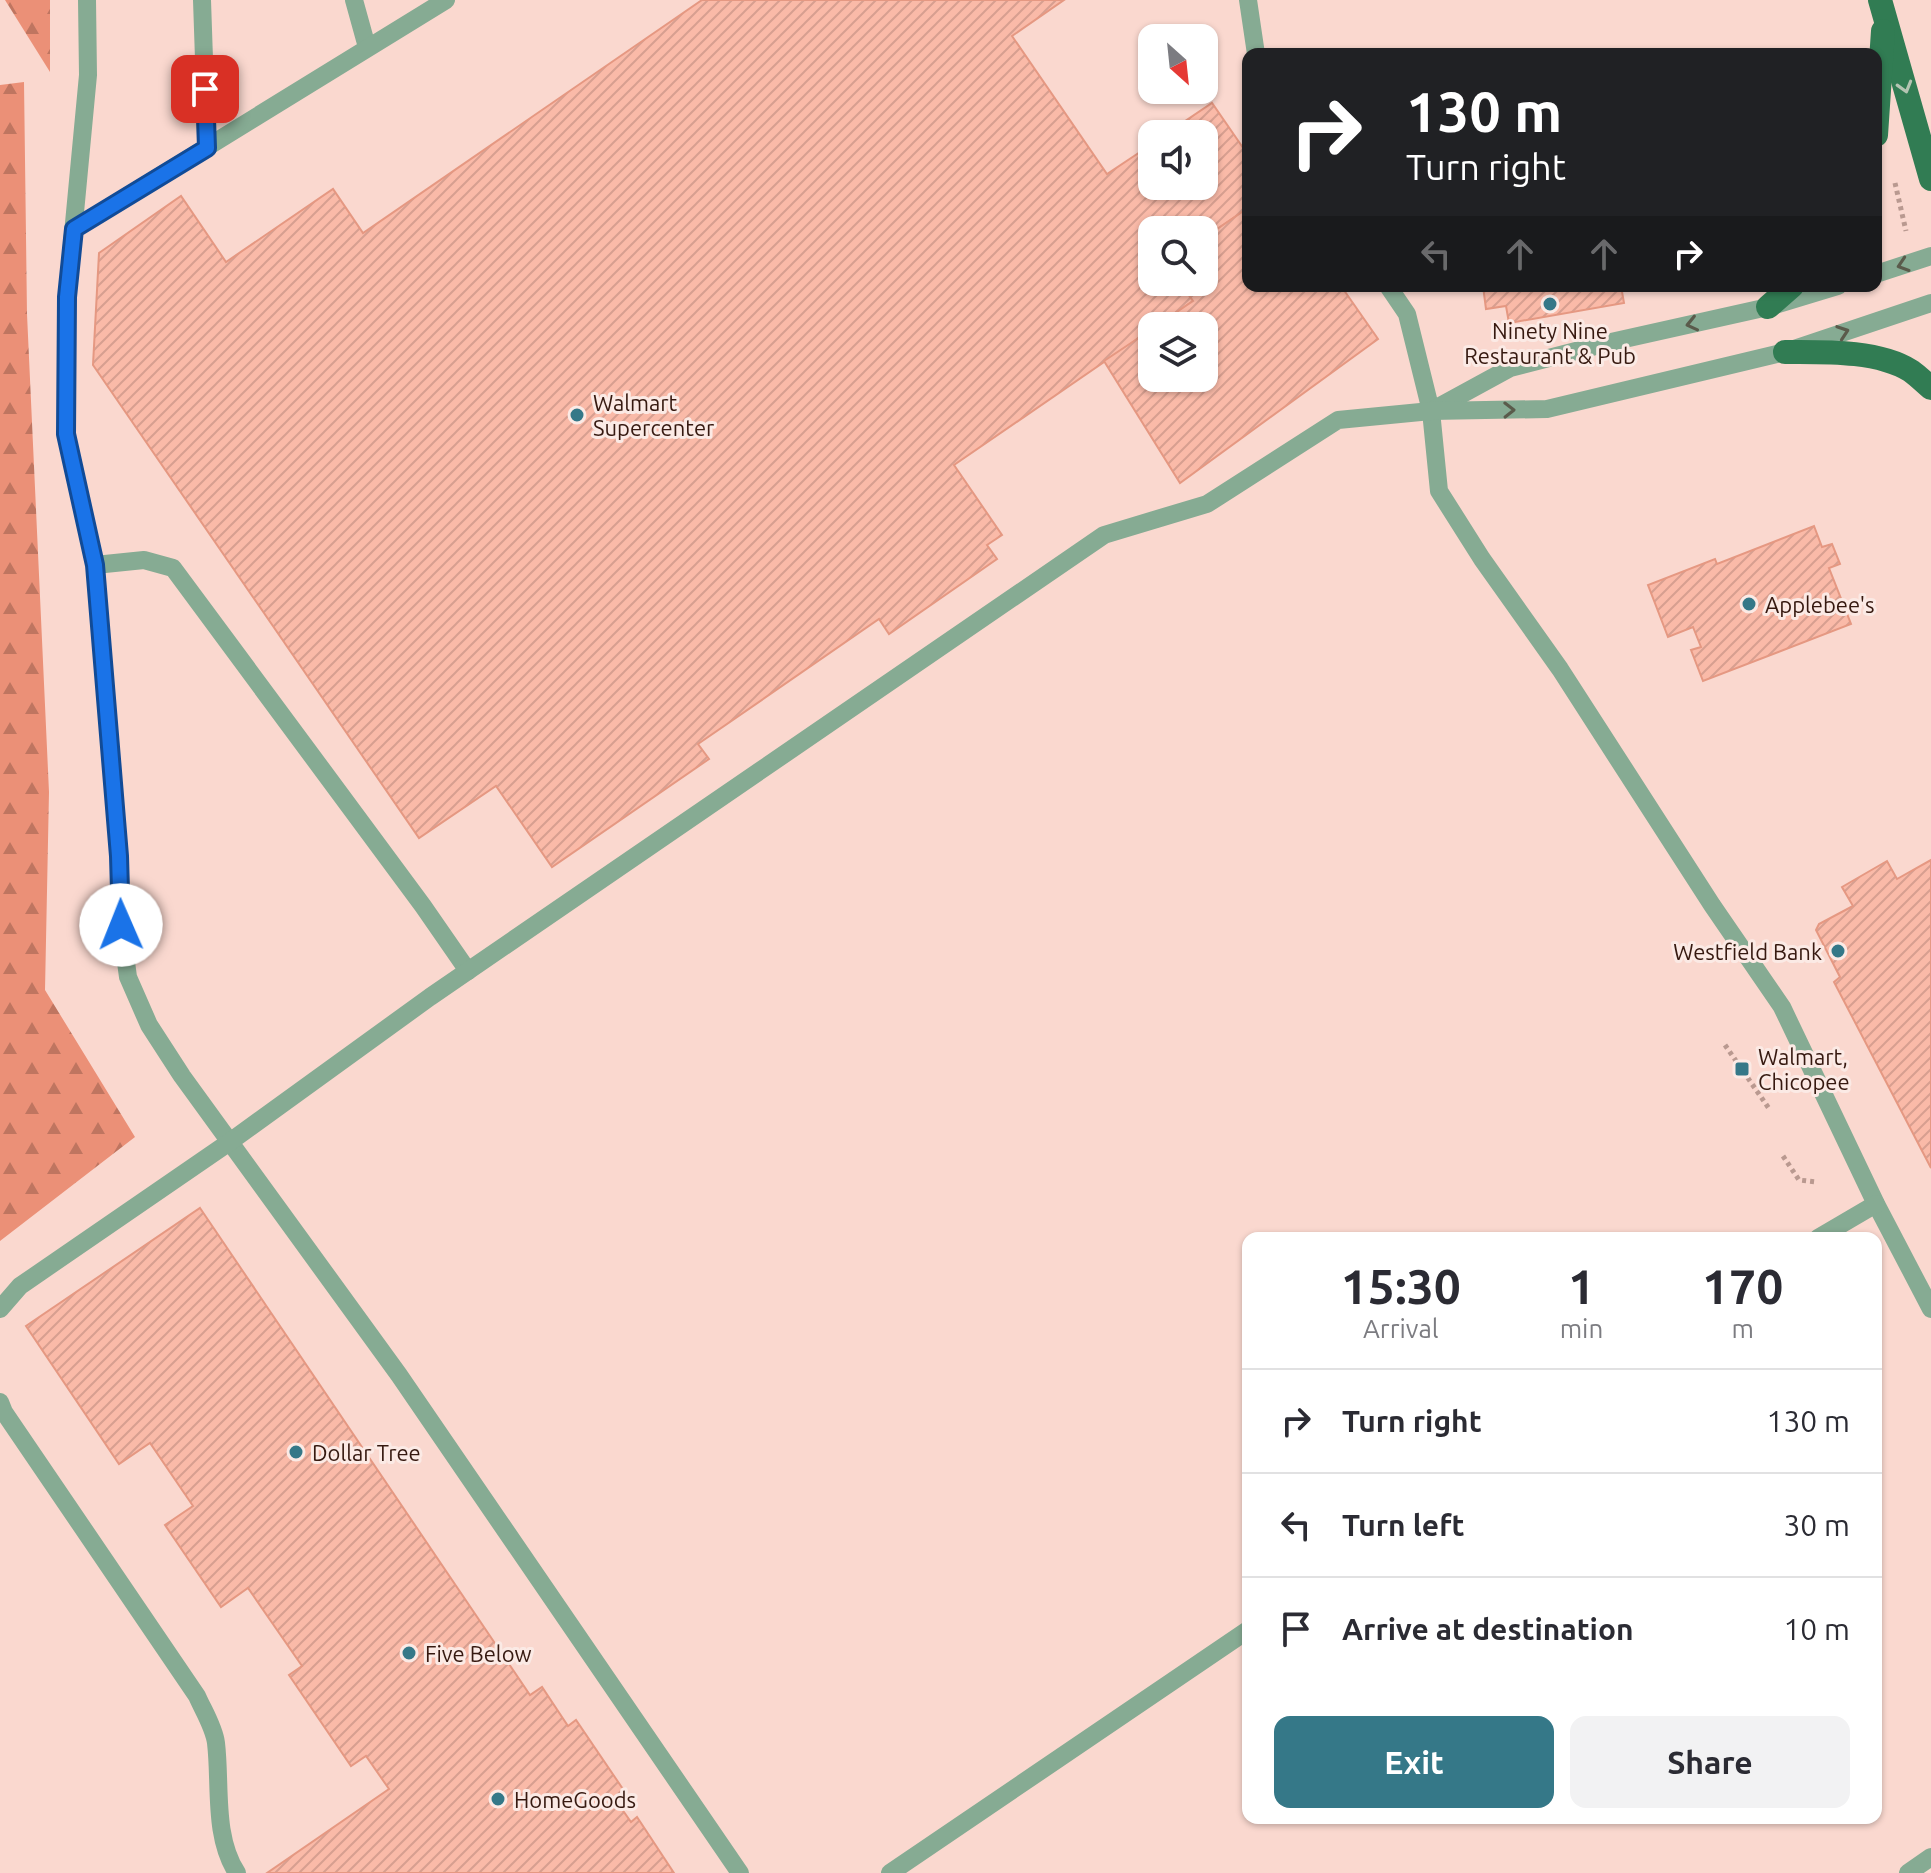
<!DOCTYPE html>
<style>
body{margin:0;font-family:Ubuntu,sans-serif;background:#f2f2f3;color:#2b2b33;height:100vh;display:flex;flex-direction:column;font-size:30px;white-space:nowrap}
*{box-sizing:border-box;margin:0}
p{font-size:26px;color:#7c7c81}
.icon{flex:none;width:44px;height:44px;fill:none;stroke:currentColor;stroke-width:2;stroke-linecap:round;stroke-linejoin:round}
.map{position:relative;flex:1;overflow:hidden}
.panel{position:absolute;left:1242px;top:1232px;width:640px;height:592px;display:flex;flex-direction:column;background:#fff;border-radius:16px;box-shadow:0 2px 6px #0004}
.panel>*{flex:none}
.banner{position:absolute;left:1242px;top:48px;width:640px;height:244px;border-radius:16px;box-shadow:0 2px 6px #0004;background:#202124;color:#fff;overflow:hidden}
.needle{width:52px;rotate:153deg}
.tools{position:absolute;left:1138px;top:24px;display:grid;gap:16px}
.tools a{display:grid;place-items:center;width:80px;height:80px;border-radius:16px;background:#fff;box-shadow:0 2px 6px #0004;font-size:40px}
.pin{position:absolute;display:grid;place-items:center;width:68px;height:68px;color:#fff;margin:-34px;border-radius:16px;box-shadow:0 4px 12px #0006}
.me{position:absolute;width:88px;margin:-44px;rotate:359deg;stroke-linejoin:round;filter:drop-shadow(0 0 6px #0008)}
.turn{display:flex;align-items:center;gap:28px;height:168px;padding:0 32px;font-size:36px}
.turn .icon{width:104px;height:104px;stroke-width:2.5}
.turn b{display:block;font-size:56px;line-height:68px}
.lanes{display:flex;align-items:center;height:76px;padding:0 32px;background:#0003;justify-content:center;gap:40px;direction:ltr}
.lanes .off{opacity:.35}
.eta{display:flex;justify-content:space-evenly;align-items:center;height:136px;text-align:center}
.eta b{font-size:48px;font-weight:600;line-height:56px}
.action{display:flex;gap:16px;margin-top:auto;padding:16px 32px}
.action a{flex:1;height:92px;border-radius:16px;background:#357888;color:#fff;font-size:32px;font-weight:600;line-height:92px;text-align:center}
.action a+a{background:#f2f2f3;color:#2b2b33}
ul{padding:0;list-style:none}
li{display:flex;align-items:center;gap:24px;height:104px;padding:0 32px;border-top:2px solid #e1e1e2}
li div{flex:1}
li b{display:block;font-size:30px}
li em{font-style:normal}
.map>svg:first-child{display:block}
.forest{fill:url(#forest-firs)}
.building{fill:url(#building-hatch);stroke:#e59882;stroke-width:2}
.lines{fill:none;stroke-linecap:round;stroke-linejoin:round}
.path{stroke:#b99990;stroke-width:5;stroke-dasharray:4 4;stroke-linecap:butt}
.lane{stroke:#86ab93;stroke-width:18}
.primary{stroke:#317c53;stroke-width:24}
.oneway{stroke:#b4c4b2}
.oneway2{stroke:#5a5b4b}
.route-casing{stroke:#114b97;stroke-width:20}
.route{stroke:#1a73e8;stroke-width:14}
.poi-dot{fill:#357888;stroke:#fbeae5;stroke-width:3}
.labels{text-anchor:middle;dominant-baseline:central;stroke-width:6;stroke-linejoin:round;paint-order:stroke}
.poi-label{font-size:22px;fill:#361910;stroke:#fbeae5;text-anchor:start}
</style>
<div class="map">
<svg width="1931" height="1873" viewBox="0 0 1931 1873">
<defs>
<pattern id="forest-firs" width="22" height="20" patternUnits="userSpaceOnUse" patternTransform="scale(2)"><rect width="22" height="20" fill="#eb9077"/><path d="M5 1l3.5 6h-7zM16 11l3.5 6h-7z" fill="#bf7560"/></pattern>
<pattern id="building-hatch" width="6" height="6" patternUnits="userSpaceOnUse" patternTransform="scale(2)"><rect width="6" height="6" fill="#fabaa8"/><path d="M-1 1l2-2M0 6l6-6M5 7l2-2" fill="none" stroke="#d79f90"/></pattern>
</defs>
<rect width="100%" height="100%" fill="#fad8cf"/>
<g class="forest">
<path d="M5,0H50V72Z"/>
<path d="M24,82L27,314L49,792L45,990L135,1137L0,1241V85Z"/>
</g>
<g class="building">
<path d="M702,0H1064L1012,36L1107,174L1152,144V186H1204V134H1166L1212,103L1248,155V208L1204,238V230H1152V282H1180L1193,301L1156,326H1152V329L954,465L1002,535L987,545L997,559L889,634L879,619L698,744L709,759L552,867L496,786L419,838L93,365L99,253L181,196L226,262L333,189L363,233Z"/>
<path d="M1248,208V286H1341L1378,339L1180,483L1104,361L1152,329V378H1204V326H1156L1193,301L1180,282H1204V238Z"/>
<path d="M1483,286H1621L1624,303L1509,323L1506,306L1486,309Z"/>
<path d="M1814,526L1822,547L1832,544L1840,564L1829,568L1851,624L1703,681L1691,650L1701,647L1693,627L1668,637L1648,585L1715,559L1717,564Z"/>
<path d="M1931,860V1168L1834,982L1840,977L1816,930L1819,924L1853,906L1842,887L1887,861L1897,879Z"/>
<path d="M200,1208L530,1695L542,1687L568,1726L576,1720L627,1795L617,1802L631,1822L637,1817L674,1873H267L389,1789L366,1756L351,1766L289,1675L302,1666L248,1588L221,1607L165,1525L193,1506L150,1443L119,1464L26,1326Z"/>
</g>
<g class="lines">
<g class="path">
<path d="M1895,183L1906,231"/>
<path d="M1725,1045L1770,1110"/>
<path d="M1783,1156L1799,1180L1816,1182"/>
</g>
<g class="lane">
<path d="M87,0L88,75L67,297L66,434L95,565L119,856L121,925L128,977L149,1025L182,1076L399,1375L740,1873"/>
<path d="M202,0L207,148"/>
<path d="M354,0L367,47"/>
<path d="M1248,0L1256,54"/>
<path d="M74,229L446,0"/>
<path d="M1876,274L1931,256"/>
<path d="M1388,286L1407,314L1431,411L1439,491L1482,559L1560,669L1712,905L1782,1007L1876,1204L1931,1309"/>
<path d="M1433,410L1510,368L1611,342L1768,307L1838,286"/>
<path d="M95,565L144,560L173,568L423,906L468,971"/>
<path d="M1818,1238L1876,1204"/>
<path d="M0,1309L20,1286L231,1141L430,997L1104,535L1207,504L1338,420L1431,411L1547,409L1785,352L1931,303"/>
<path d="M0,1402L4,1412L197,1696C203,1710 214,1727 216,1743C221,1785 213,1836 237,1873"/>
<path d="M890,1873L1248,1630"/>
<path d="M1908,1873L1931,1857"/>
</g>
<g class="primary">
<path d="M1880,0L1931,179"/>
<path d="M1876,135L1883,31"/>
<path d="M1768,307L1792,286"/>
<path d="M1785,352C1823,352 1878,350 1911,371C1918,376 1925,383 1931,388"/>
</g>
</g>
<defs><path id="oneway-chevron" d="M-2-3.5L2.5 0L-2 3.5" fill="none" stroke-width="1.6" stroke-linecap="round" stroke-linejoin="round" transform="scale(2)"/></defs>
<use class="oneway" href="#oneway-chevron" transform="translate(1905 87) rotate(74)"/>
<g class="oneway2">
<use href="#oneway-chevron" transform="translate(1903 265) rotate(162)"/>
<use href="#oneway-chevron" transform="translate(1692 324) rotate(167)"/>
<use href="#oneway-chevron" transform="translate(1843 332) rotate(-19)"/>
<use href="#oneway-chevron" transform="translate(1509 410) rotate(-1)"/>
</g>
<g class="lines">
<g class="route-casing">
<path id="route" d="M121,925L119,856L95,565L66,434L67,297L74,229L207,148L205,89"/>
</g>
<use href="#route" class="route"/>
</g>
<g class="poi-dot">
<circle cx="1550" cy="304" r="8"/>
<circle cx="577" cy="415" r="8"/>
<circle cx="1749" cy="604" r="8"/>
<circle cx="1838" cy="951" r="8"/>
<rect x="1734" y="1061" width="16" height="16" rx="4"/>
<circle cx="296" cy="1452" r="8"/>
<circle cx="409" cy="1653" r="8"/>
<circle cx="498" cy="1799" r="8"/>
</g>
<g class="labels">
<g class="poi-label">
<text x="1550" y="330" text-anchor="middle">Ninety Nine<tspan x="1550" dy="25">Restaurant &amp; Pub</tspan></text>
<text x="593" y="402">Walmart<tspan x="593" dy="25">Supercenter</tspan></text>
<text x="1765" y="604">Applebee's</text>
<text x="1822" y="951" text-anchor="end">Westfield Bank</text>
<text x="1758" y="1056">Walmart,<tspan x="1758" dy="25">Chicopee</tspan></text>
<text x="312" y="1452">Dollar Tree</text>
<text x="425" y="1653">Five Below</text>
<text x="514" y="1799">HomeGoods</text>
</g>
</g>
</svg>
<div class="tools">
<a><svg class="needle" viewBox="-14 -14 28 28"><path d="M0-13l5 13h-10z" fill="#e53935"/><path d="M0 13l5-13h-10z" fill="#7c7c81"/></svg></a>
<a><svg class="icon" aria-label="sound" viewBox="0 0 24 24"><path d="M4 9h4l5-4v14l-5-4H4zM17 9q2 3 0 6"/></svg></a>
<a><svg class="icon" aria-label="search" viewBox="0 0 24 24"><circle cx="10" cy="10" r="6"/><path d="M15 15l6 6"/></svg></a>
<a><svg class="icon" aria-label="layers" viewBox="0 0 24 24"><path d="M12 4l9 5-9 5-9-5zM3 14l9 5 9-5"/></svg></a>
</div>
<div class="pin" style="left:205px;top:89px;background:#d93025"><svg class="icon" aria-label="arrive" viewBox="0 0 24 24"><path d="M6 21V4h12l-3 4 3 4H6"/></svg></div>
<svg class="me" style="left:121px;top:925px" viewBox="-20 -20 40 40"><circle r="19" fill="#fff"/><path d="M0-13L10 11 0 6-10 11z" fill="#1a73e8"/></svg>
<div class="banner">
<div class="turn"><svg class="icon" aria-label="right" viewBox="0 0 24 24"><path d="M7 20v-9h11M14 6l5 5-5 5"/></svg><div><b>130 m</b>Turn right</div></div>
<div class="lanes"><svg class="icon off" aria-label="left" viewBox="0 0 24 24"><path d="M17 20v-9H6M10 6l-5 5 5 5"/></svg><svg class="icon off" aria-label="ahead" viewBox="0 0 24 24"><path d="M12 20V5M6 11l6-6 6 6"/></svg><svg class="icon off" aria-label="ahead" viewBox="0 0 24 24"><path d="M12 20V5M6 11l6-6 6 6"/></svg><svg class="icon" aria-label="right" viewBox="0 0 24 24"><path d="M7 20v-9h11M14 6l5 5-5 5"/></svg></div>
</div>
<section class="panel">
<div class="eta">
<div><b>15:30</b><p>Arrival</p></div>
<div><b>1</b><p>min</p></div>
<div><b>170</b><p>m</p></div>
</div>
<ul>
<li><svg class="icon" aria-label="right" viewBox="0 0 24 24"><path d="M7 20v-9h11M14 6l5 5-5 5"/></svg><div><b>Turn right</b></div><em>130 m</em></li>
<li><svg class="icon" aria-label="left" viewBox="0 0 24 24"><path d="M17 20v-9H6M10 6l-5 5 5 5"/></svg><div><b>Turn left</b></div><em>30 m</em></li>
<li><svg class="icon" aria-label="arrive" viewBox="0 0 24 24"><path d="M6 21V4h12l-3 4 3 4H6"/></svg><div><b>Arrive at destination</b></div><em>10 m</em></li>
</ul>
<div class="action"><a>Exit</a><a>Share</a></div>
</section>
</div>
